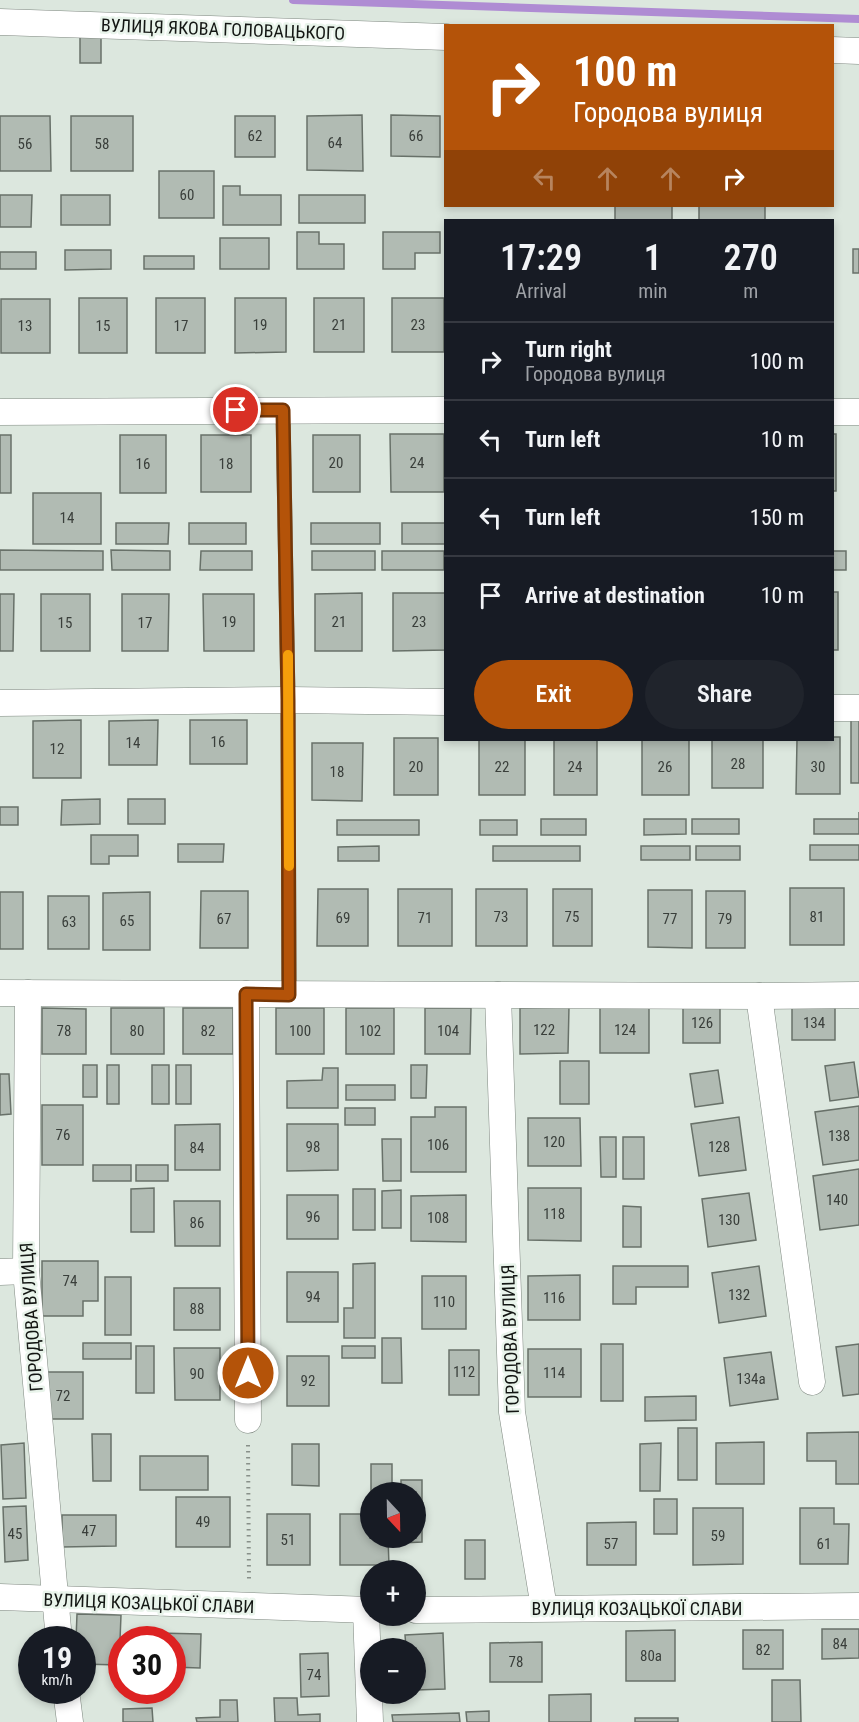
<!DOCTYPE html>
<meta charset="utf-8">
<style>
body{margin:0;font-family:"Roboto Condensed",sans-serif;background:#20242c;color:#f1f3f6;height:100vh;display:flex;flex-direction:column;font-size:22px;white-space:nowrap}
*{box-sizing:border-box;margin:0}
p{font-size:20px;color:#9ea1a6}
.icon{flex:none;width:33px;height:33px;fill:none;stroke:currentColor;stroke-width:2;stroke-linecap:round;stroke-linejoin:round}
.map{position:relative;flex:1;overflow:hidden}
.side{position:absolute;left:444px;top:219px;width:390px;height:522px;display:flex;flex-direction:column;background:#171b24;border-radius:0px;box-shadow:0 3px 9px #0003}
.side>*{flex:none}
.guide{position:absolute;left:444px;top:24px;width:390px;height:183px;border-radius:0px;box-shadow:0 3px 9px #0003;background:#b45309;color:#fff;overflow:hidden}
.needle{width:39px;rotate:158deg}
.tools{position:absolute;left:360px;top:1482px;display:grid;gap:12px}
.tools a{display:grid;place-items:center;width:66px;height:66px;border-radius:50%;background:#171b24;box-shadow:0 3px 9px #0003;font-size:30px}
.speed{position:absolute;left:18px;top:1626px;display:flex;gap:12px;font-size:30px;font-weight:700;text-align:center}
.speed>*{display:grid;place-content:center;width:78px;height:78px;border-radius:50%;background:#171b24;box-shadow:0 3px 9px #0003;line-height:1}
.speed small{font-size:15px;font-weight:400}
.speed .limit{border:9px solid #d22;background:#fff;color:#111}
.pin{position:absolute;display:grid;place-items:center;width:51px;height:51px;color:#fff;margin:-26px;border:3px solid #fff;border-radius:50%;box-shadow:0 2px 6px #0007}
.me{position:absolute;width:66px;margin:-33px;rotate:0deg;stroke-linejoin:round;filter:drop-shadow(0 0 4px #0008)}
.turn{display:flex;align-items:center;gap:21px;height:126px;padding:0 30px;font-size:27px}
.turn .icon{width:78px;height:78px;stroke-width:2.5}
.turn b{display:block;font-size:42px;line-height:51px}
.lanes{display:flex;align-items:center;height:57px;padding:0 30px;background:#0003;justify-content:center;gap:30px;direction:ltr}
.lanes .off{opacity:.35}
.eta{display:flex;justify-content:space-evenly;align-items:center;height:102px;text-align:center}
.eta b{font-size:36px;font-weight:600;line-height:42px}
.primary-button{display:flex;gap:12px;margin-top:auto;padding:12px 30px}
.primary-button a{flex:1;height:69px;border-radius:36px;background:#b45309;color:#fff;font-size:24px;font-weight:600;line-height:69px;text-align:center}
.primary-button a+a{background:#20242c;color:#f1f3f6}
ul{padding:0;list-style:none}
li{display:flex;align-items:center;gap:18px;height:78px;padding:0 30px;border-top:2px solid #363941}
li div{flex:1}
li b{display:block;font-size:22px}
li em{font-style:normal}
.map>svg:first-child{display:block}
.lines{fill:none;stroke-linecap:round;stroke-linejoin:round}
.stream{stroke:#af8cd3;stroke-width:8}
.building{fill:#b1bbb3;stroke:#687169;stroke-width:1.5}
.lane-casing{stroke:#7f8880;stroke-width:15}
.street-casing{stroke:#7f8880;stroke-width:27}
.path{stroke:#889089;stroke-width:4;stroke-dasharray:1.5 4.5;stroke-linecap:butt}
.lane{stroke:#fff;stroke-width:14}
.street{stroke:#fff;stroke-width:26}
.route-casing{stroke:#753606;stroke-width:15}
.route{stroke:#b45309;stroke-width:10}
.slow{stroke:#f59e0b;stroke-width:10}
.labels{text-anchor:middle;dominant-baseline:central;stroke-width:5;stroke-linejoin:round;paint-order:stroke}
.number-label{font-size:15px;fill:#3a3f3b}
.street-label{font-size:18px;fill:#131613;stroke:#e9f4eb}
</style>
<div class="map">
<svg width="859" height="1722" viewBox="0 0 859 1722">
<rect width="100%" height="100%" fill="#dce7de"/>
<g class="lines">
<path class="stream" d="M293,0L859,19"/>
</g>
<g class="building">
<path d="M101,34V63H80V35Z"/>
<path d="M362,115L363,171L307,170V116Z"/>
<path d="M391,115L440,116V157L391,156Z"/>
<path d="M0,116H50L51,171H0Z"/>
<rect x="71" y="116" width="62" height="55"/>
<rect x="235" y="116" width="40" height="41"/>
<rect x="159" y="171" width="55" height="47"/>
<path d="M223,186H240V195H281V225H223Z"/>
<path d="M0,195H32L31,227H0Z"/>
<rect x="61" y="195" width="49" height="30"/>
<rect x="299" y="195" width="66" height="28"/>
<rect x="615" y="206" width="57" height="14"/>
<rect x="699" y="206" width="66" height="14"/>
<path d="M297,232H319V244H344V269H297Z"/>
<path d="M383,232H440V253H415V269H383Z"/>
<rect x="220" y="238" width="49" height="31"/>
<rect x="853" y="249" width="6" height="24"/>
<path d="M65,250H111V269L65,270Z"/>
<rect x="0" y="252" width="36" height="17"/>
<rect x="144" y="256" width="50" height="13"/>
<rect x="79" y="298" width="48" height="55"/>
<rect x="156" y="298" width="49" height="55"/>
<path d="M235,298H286V352L235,353Z"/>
<rect x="314" y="298" width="50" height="54"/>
<rect x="392" y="298" width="52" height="54"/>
<rect x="1" y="299" width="49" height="54"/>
<path d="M390,434H444V492H391Z"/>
<rect x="832" y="434" width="4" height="57"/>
<rect x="0" y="435" width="11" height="58"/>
<rect x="120" y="435" width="46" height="58"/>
<rect x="201" y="435" width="50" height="57"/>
<rect x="313" y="435" width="47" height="57"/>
<rect x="33" y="493" width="68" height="51"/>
<path d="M116,523H169L168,544H116Z"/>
<rect x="189" y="523" width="57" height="21"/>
<rect x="311" y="523" width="69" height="21"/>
<rect x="402" y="523" width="44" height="21"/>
<path d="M0,550L103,551V570H0Z"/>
<path d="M111,550L170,551V570H112Z"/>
<path d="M201,551H252V570H200Z"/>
<rect x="312" y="551" width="63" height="19"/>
<rect x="382" y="551" width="62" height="19"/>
<rect x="832" y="551" width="14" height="19"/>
<rect x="832" y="592" width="6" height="58"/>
<path d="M362,593V651H315V594Z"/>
<path d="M393,593H446V650L393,651Z"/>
<path d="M0,594H14L13,651H0Z"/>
<rect x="41" y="594" width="49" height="57"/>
<path d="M122,594H169L168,651H122Z"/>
<path d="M203,594H254V651H204Z"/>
<rect x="851" y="719" width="8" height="64"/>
<path d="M81,720V778H33V721Z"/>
<path d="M158,720L157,765H109V721Z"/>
<rect x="190" y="720" width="57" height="44"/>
<path d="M832,737H840V794H796L797,740H832Z"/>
<rect x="394" y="738" width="44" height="57"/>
<rect x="479" y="740" width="46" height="55"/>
<rect x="554" y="740" width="43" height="55"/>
<rect x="642" y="740" width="47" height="55"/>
<rect x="712" y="740" width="51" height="48"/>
<path d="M312,743H363L362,801L312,800Z"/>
<path d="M100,799V824L61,825L62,800Z"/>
<rect x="128" y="799" width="37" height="25"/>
<rect x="0" y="807" width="18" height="18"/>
<path d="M859,812V834H814V819H859Z"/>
<rect x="541" y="819" width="45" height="16"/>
<path d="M644,819H686V834L644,835Z"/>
<rect x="692" y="819" width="47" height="15"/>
<rect x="337" y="820" width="82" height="15"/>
<rect x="480" y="820" width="37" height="15"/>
<path d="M91,835H138V856H109V864H91Z"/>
<path d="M178,844H224L223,862H178Z"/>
<rect x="810" y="845" width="49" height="15"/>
<path d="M379,846V861H338V847Z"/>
<rect x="493" y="846" width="87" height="15"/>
<rect x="641" y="846" width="49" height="14"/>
<rect x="696" y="846" width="44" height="14"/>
<rect x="790" y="888" width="54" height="57"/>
<path d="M318,889H368V946H317Z"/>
<rect x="398" y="889" width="54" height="57"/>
<rect x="476" y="889" width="51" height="57"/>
<rect x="553" y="889" width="39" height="57"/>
<path d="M648,890H692V948L648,947Z"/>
<path d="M201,891H248V948H200Z"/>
<rect x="706" y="891" width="39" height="57"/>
<rect x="0" y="892" width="23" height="57"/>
<path d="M150,892V950H103V893Z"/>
<rect x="48" y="896" width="41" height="53"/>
<rect x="683" y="1003" width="37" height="40"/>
<path d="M569,1007L568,1053L520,1054V1008Z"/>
<path d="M600,1007L649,1008V1053H600Z"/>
<rect x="792" y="1007" width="43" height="33"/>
<path d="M42,1008L86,1009V1054H42Z"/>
<rect x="111" y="1008" width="53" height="46"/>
<rect x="183" y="1008" width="50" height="46"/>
<rect x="276" y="1008" width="48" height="46"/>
<rect x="346" y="1008" width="48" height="46"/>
<path d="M425,1008H471L470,1054H425Z"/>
<rect x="560" y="1061" width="29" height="43"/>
<path d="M854,1062L859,1097L830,1101L825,1066Z"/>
<rect x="83" y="1065" width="14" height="32"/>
<rect x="107" y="1065" width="12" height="39"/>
<rect x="152" y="1065" width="17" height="39"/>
<rect x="176" y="1065" width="15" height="39"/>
<path d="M411,1065H427L426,1098H411Z"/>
<path d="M323,1068H338V1108H287V1081L322,1080Z"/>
<path d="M718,1070L723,1103L695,1107L690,1074Z"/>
<path d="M0,1074H9L11,1114L0,1115Z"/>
<rect x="346" y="1085" width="49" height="15"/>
<rect x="42" y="1105" width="41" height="60"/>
<path d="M859,1106V1160L823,1165L815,1112Z"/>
<path d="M435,1107H466V1172H411V1117H435Z"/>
<rect x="345" y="1108" width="30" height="17"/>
<path d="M739,1117L746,1170L699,1176L691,1124Z"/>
<path d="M528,1118H580L581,1166H528Z"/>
<path d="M220,1124V1170H175V1125Z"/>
<path d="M287,1124H338V1170L287,1171Z"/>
<path d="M600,1137H616V1177H601Z"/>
<rect x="623" y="1137" width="21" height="42"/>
<path d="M382,1139H401V1181H383Z"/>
<rect x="93" y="1165" width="38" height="16"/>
<rect x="136" y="1165" width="32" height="16"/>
<path d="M859,1169V1225L820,1230L813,1176Z"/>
<path d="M154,1188V1232H131V1189Z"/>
<path d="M528,1188H581V1241L528,1240Z"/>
<rect x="353" y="1189" width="22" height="41"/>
<path d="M401,1190V1228H382V1191Z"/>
<path d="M749,1193L756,1240L708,1247L702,1199Z"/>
<rect x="287" y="1195" width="51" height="44"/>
<path d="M466,1195V1242L411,1241V1196Z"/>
<path d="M174,1201H220V1246H175Z"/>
<path d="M623,1206L641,1207V1247H623Z"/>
<path d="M42,1261H98V1301H83V1316H42Z"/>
<path d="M375,1263V1338H344V1308H353V1264Z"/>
<path d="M613,1266H688V1287H636V1304H613Z"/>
<path d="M759,1266L766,1316L719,1323L712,1273Z"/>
<rect x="287" y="1272" width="51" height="50"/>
<path d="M580,1275V1320H528V1276Z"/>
<rect x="422" y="1276" width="44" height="53"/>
<rect x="105" y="1277" width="26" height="58"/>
<rect x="174" y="1288" width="46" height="42"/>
<path d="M382,1338H401L402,1383H382Z"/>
<rect x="83" y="1343" width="48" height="16"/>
<rect x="601" y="1344" width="22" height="57"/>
<path d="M859,1344V1394L843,1396L836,1347Z"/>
<rect x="136" y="1346" width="18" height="47"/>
<rect x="342" y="1346" width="33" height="12"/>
<path d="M174,1348H220V1400H175Z"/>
<rect x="528" y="1349" width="53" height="48"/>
<rect x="449" y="1350" width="30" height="45"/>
<path d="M771,1352L778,1399L730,1406L724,1358Z"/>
<rect x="287" y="1356" width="42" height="50"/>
<rect x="42" y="1372" width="41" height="47"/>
<path d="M696,1396V1420L645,1421V1397Z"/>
<rect x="678" y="1428" width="19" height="52"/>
<path d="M859,1432V1484H836V1461H807V1433Z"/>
<path d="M92,1434H111V1481H93Z"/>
<path d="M764,1442V1484H716V1443Z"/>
<path d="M24,1443L26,1498L3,1499L1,1445Z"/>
<path d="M661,1443L660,1491H640V1444Z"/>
<path d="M292,1444H319V1486L292,1485Z"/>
<rect x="140" y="1456" width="68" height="34"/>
<rect x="371" y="1464" width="21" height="28"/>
<path d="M401,1480H422V1542L401,1543V1538H416V1492H401Z"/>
<rect x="176" y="1497" width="54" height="50"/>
<rect x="654" y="1499" width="23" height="35"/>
<path d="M26,1506L28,1560L5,1562L3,1507Z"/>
<path d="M693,1508H743V1564L693,1565Z"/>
<path d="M800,1508H834V1524H849L848,1564H800Z"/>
<rect x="267" y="1514" width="43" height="51"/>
<path d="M340,1514H370V1538H388L389,1565H340Z"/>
<path d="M62,1515H116V1546L62,1547Z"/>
<path d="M636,1522V1565H587V1523Z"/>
<rect x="465" y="1540" width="20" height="39"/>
<path d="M77,1614L121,1615L119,1665L82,1664V1640H76Z"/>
<path d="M822,1629H859V1658L822,1659Z"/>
<path d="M675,1630V1681H626V1631Z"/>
<rect x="743" y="1630" width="40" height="39"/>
<path d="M157,1633L201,1634L200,1668L172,1667V1640H157Z"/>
<path d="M443,1633L445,1689L416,1690V1648H406L405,1635Z"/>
<path d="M542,1642V1682H490V1643Z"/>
<path d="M328,1653L329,1696L301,1697L300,1654Z"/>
<path d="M772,1680H800L801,1722H772Z"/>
<path d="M591,1694V1722H549V1695Z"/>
<path d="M274,1698H297L298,1715L320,1714V1722H275Z"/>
<path d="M220,1700H237L238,1722H197L196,1718L220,1717Z"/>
<path d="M152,1708L153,1722H123V1709Z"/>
<path d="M489,1711V1722H467L466,1712Z"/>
<path d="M459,1713L460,1722H393L392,1715Z"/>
<rect x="635" y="1718" width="43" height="4"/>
</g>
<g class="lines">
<g class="lane-casing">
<path id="lane" d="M283,410L288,700L289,995"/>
</g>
<g class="street-casing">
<g id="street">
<path d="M0,22L446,37"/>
<path d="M832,50L859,51"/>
<path d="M0,412L446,410"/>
<path d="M832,412H859"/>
<path d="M0,703L288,700L446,702"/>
<path d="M832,708H859"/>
<path d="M0,993L759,996L859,995"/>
<path d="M28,993L26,1271L59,1640"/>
<path d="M246,994L248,1420"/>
<path d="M498,995L512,1412L544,1608"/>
<path d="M759,996L812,1382"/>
<path d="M0,1272L26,1271"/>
<path d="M0,1597L370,1610"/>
<path d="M366,1610L370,1722"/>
<path d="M416,1610L859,1606"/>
<path d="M66,1690L70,1722"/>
</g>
</g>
<path class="path" d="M248,1445L249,1581"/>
<use href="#lane" class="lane"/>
<use href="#street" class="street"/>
</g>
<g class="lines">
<g class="route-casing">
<path id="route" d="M236,410H283L288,700L289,995L246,994L248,1373"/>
</g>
<use href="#route" class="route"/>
<path class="slow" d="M288,655L289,866"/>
</g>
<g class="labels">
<g class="number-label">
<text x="255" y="136">62</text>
<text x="416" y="136">66</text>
<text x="335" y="143">64</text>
<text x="25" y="144">56</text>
<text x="102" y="144">58</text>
<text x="187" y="195">60</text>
<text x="260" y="325">19</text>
<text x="339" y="325">21</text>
<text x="418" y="325">23</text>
<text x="25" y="326">13</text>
<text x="103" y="326">15</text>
<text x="181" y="326">17</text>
<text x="336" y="463">20</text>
<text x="417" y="463">24</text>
<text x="143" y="464">16</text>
<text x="226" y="464">18</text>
<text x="67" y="518">14</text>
<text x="229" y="622">19</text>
<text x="339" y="622">21</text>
<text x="419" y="622">23</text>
<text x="65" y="623">15</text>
<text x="145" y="623">17</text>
<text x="218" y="742">16</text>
<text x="133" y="743">14</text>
<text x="57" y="749">12</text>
<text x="738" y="764">28</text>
<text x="416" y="767">20</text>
<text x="502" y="767">22</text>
<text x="575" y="767">24</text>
<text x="665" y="767">26</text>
<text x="818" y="767">30</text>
<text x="337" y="772">18</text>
<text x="501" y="917">73</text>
<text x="572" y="917">75</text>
<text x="817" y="917">81</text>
<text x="343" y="918">69</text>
<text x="425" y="918">71</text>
<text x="224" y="919">67</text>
<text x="670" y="919">77</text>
<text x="725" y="919">79</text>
<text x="127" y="921">65</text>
<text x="69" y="922">63</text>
<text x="702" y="1023">126</text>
<text x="814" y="1023">134</text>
<text x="544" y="1030">122</text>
<text x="625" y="1030">124</text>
<text x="64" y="1031">78</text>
<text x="137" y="1031">80</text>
<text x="208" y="1031">82</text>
<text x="300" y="1031">100</text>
<text x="370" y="1031">102</text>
<text x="448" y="1031">104</text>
<text x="63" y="1135">76</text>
<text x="839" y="1136">138</text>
<text x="554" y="1142">120</text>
<text x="438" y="1145">106</text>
<text x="313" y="1147">98</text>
<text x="719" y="1147">128</text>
<text x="197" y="1148">84</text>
<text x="837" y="1200">140</text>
<text x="554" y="1214">118</text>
<text x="313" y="1217">96</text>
<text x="438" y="1218">108</text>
<text x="729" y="1220">130</text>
<text x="197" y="1223">86</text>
<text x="70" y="1281">74</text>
<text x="739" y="1295">132</text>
<text x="313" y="1297">94</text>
<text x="554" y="1298">116</text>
<text x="444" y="1302">110</text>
<text x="197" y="1309">88</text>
<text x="464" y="1372">112</text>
<text x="554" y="1373">114</text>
<text x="197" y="1374">90</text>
<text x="751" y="1379">134а</text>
<text x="308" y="1381">92</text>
<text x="63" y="1396">72</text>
<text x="203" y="1522">49</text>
<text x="89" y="1531">47</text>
<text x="15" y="1534">45</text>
<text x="718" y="1536">59</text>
<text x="288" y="1540">51</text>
<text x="611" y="1544">57</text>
<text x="824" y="1544">61</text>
<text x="840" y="1644">84</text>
<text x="763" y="1650">82</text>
<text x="651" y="1656">80а</text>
<text x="516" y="1662">78</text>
<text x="314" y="1675">74</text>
</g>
<g class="street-label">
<text transform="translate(223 29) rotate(2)">ВУЛИЦЯ ЯКОВА ГОЛОВАЦЬКОГО</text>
<text transform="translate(31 1317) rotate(-94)">ГОРОДОВА ВУЛИЦЯ</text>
<text transform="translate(510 1339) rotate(-92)">ГОРОДОВА ВУЛИЦЯ</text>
<text transform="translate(149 1603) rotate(2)">ВУЛИЦЯ КОЗАЦЬКОЇ СЛАВИ</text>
<text x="637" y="1608">ВУЛИЦЯ КОЗАЦЬКОЇ СЛАВИ</text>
</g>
</g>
</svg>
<div class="tools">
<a><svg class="needle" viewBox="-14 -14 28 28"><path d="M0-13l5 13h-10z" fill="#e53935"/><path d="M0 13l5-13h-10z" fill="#9ea1a6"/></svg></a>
<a>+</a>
<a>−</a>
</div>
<div class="speed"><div>19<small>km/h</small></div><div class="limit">30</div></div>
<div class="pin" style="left:236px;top:410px;background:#d93025"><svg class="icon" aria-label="arrive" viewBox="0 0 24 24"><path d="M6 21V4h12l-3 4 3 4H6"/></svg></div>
<svg class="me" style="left:248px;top:1373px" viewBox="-20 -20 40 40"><circle r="17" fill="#b45309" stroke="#fff" stroke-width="3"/><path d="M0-11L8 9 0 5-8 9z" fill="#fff"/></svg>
<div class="guide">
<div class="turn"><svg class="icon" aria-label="right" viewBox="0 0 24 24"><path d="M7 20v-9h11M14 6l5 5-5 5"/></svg><div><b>100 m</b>Городова вулиця</div></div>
<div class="lanes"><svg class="icon off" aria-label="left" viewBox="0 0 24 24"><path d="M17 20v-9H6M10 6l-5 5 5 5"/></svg><svg class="icon off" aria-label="ahead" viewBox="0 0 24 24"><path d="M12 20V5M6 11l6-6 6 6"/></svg><svg class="icon off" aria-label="ahead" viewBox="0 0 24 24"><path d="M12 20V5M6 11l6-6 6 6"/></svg><svg class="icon" aria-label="right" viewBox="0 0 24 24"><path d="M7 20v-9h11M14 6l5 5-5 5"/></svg></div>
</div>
<section class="side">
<div class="eta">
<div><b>17:29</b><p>Arrival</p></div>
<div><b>1</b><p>min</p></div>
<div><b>270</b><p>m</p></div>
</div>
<ul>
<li><svg class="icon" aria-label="right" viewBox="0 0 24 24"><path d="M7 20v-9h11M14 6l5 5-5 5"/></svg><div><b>Turn right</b><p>Городова вулиця</p></div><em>100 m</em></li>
<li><svg class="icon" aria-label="left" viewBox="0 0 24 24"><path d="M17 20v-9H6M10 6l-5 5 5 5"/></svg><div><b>Turn left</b></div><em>10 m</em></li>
<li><svg class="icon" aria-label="left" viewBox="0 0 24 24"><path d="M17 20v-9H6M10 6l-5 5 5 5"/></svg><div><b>Turn left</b></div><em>150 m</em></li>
<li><svg class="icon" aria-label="arrive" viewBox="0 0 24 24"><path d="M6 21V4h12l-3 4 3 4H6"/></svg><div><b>Arrive at destination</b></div><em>10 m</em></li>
</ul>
<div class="primary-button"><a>Exit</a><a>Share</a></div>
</section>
</div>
